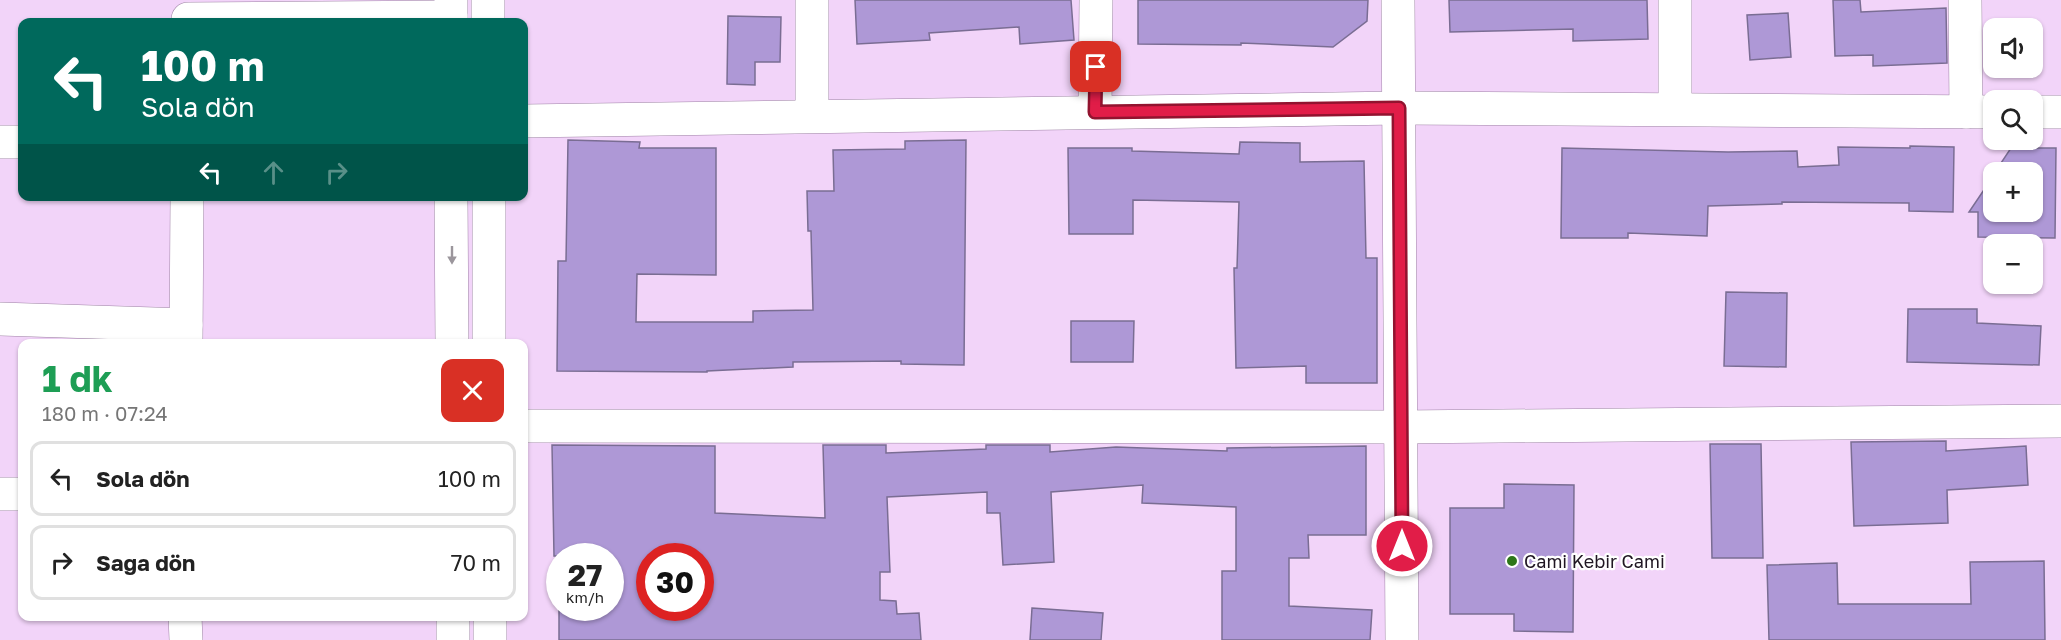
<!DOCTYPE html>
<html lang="tr">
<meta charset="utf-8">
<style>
body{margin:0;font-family:"Golos Text",sans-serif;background:#f6f6f6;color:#222;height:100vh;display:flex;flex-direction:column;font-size:22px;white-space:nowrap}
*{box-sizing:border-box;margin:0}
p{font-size:20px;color:#767676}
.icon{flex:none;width:33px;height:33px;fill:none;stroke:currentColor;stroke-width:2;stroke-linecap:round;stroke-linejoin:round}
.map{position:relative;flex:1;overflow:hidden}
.drawer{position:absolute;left:18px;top:339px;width:510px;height:282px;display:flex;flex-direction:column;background:#fff;border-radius:12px;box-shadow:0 2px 4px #0004}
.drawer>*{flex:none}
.banner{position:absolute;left:18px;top:18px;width:510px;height:183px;border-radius:12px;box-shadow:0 2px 4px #0004;background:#00695c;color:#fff;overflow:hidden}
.buttons{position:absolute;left:1983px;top:18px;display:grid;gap:12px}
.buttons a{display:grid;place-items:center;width:60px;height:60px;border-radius:12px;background:#fff;box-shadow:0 2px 4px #0004;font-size:30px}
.speed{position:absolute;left:546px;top:543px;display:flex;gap:12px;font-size:30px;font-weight:700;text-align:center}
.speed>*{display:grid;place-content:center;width:78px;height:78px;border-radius:50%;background:#fff;box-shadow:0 2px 4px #0004;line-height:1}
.speed small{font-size:15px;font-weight:400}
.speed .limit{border:9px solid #d22;background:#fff;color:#111}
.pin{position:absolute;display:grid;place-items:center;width:51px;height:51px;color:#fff;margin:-26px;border-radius:12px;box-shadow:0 3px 9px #0006}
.me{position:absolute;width:66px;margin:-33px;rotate:0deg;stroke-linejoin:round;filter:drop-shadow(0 0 4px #0008)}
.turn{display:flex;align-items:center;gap:21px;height:126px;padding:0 24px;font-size:27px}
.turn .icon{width:78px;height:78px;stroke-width:2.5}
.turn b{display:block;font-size:42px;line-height:51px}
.lanes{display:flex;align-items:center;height:57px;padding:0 24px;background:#0003;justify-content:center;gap:30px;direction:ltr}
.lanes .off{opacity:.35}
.round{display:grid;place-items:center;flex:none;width:63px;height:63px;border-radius:12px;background:#f6f6f6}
.overview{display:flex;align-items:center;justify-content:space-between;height:102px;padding:0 24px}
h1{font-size:36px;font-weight:700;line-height:45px;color:#1e9e55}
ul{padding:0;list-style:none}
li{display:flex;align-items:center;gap:18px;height:75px;margin:0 12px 9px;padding:0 12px;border:3px solid #e0e0e0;border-radius:12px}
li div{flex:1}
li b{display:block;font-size:22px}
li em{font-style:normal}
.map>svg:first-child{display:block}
.building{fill:#ae98d6;stroke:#7a6d93;stroke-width:1.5;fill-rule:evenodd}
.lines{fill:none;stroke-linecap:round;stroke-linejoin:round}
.minor-casing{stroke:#9f84a6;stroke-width:34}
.major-casing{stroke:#9f84a6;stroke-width:34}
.minor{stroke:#fff;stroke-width:33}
.major{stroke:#fff;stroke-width:33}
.oneway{fill:#9b969c}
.route-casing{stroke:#92132f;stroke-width:15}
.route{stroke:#e11d48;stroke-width:10}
.poi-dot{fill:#2d7619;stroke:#fff;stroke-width:2}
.labels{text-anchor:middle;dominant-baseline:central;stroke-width:4.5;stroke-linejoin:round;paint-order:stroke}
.poi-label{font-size:18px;fill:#201623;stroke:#fff;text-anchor:start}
</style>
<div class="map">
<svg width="2061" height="640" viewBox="0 0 2061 640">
<rect width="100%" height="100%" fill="#f2d4f9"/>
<g class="building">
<path d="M855,0H1071L1074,40L1020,44L1019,27L929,33L930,40L857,44Z"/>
<path d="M1138,0H1368L1367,21L1333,47L1241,43V45L1138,44Z"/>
<path d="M1449,0H1647L1648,39L1573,41V29L1450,32Z"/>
<path d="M1833,0H1860L1861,12L1946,8L1947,63L1873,66V55L1835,56Z"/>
<path d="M1788,13L1791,57L1750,60L1747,15Z"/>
<path d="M728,16L781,17L780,62H755V85L727,84Z"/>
<path d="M568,140L640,142L639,148H716V275L637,274L636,322H753V311L813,310L811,231H808L807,191H834L833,150L905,149V141L966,140L964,365L901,364V361L793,362V367L707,371V372L557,371L558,261H566Z"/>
<path d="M1240,142L1300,143V162L1364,161L1366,258H1377V383H1306V366L1236,368L1234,268H1237L1239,202L1133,200V234H1069L1068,148H1132V151L1239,154Z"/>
<path d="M1910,146L1954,147L1953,212L1909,211V203L1782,202V204L1708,206L1707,236L1628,233V238H1561L1562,148L1728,152L1797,151L1798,167L1839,165L1838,147L1910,148Z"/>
<path d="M2011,148H2056L2055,238L1978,237V212H1969L1994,175V212H2032V172H1995Z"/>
<path d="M1726,292L1787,293L1786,367L1724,366Z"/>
<path d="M1908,309H1977V323L2041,326L2039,365L1907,362Z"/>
<path d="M1071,321H1134L1133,362H1071Z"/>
<path d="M1946,441V451L2026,446L2028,485L1947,490L1948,523L1854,526L1851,442Z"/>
<path d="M1710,444H1761L1763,558H1712Z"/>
<path d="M552,445L715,446V513L825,518L823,445H886V453L986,449V445H1050V452L1116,447L1227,451V448L1366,446V535H1308L1309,558H1289V606L1372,610L1370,640H1222V571H1236V507L1142,503L1143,485L1051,492L1054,562L1003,565L1000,513H987V492L887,497L890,572H880V600L896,601L897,614L919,613L921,640H559V608H610V556H554ZM650,556H700V608H650Z"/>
<path d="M1504,484L1574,485L1573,632L1514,631V614H1450V508H1504Z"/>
<path d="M2044,561L2045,640H1769L1767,565L1837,563L1838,604H1971L1970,562Z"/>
<path d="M1032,608L1103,613L1101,640H1030Z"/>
</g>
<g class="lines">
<g class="minor-casing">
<g id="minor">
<path d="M812,0V116"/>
<path d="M1398,0L1402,640"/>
<path d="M1965,0L1966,112"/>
<path d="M188,19L451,17"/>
<path d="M1675,109V0"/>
<path d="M1095,112L1096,0"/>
<path d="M2032,112H2061"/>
<path d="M524,121L1399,108L1994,112"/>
<path d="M0,142H22"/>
<path d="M0,319L186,325"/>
<path d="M186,344L187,196"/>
<path d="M524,426L1401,427L2061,421"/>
<path d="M0,494H22"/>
<path d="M185,616L186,640"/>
</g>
</g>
<g class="major-casing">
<g id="major">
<path d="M451,0V22"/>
<path d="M488,0V22"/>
<path d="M451,196L452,344"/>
<path d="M489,196V344"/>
<path d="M453,616V640"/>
<path d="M490,616V640"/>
</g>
</g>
<use href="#minor" class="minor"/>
<use href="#major" class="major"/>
</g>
<defs><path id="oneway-solid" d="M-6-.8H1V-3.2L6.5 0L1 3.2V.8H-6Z" transform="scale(1.5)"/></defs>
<use class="oneway" href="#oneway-solid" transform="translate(452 255) rotate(90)"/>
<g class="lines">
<g class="route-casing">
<path id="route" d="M1096,67L1095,112L1399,108L1402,546"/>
</g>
<use href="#route" class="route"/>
</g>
<circle class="poi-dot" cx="1512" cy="561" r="6"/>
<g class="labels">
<g class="poi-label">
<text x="1524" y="561">Cami Kebir Cami</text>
</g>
</g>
</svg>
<div class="buttons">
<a><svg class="icon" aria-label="sound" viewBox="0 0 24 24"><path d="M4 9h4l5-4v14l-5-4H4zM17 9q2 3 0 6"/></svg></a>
<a><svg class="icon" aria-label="search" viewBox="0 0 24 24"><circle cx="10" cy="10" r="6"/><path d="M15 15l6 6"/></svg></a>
<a>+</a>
<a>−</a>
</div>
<div class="speed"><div>27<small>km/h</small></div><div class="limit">30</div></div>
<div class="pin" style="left:1096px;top:67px;background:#d93025"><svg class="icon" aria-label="arrive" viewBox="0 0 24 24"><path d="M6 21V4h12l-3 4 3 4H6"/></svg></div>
<svg class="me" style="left:1402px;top:546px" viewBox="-20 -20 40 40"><circle r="17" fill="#e11d48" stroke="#fff" stroke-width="3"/><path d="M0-11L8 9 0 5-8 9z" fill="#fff"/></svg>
<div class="banner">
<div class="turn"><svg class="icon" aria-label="left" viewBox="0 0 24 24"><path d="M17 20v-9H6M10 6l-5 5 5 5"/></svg><div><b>100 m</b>Sola dön</div></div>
<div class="lanes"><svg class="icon" aria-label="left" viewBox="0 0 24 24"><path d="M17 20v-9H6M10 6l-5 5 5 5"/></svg><svg class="icon off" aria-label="ahead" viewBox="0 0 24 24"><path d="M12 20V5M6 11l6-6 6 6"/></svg><svg class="icon off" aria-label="right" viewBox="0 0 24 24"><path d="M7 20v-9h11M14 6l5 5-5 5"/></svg></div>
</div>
<section class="drawer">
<div class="overview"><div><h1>1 dk</h1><p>180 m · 07:24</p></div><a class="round" style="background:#d93025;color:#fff"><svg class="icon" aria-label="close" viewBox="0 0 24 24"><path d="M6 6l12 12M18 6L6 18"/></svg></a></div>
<ul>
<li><svg class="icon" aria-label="left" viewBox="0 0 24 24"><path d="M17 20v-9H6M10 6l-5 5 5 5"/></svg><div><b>Sola dön</b></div><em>100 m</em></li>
<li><svg class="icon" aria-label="right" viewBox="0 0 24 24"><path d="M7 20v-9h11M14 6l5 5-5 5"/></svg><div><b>Sağa dön</b></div><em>70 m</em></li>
</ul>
</section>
</div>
